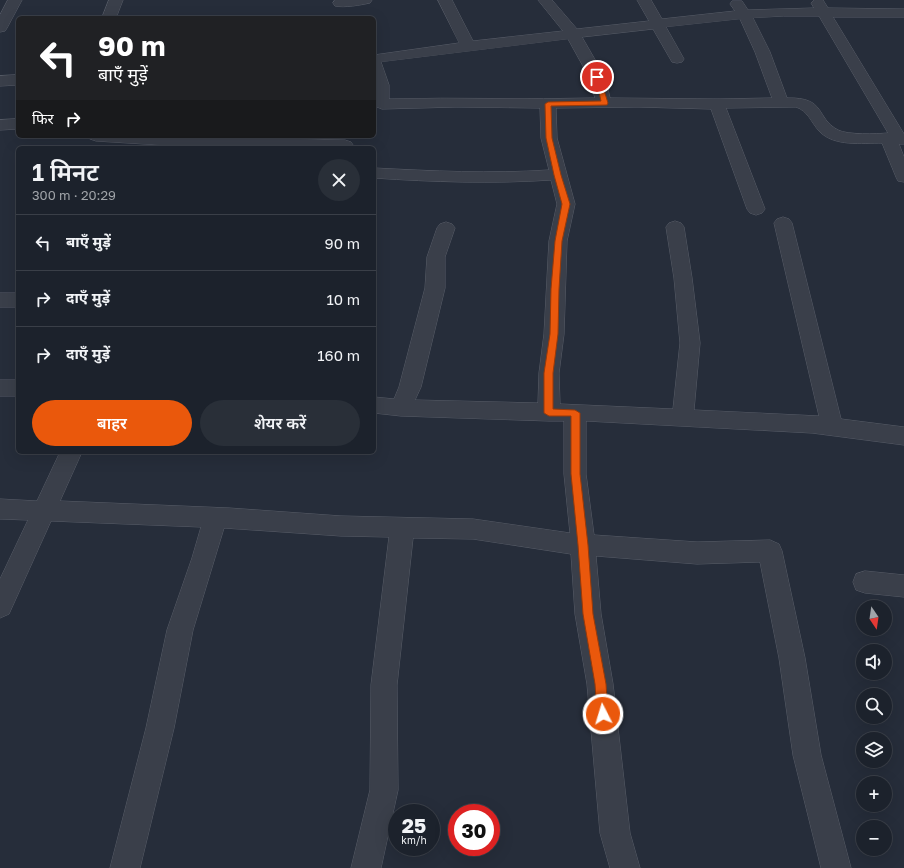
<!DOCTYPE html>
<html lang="hi">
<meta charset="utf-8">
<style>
body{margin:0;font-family:"Golos Text","Noto Sans Devanagari",sans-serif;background:#292f38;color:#f1f3f6;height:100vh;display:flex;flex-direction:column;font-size:15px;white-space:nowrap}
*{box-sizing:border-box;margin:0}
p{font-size:13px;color:#a0a4a9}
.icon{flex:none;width:22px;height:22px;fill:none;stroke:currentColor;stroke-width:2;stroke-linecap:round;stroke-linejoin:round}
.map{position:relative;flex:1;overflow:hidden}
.side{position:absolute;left:16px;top:146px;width:360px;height:308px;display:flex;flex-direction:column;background:#1c222c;border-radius:6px;box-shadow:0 4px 16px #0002,0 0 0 1px #3a3f48}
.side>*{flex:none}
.hud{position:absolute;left:16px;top:16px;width:360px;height:122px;border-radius:6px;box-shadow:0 4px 16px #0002,0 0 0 1px #3a3f48;background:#202124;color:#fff;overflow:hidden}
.needle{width:26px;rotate:167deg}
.controls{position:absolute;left:856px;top:600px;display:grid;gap:8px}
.controls a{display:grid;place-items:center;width:36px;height:36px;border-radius:50%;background:#1c222c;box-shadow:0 4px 16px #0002,0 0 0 1px #3a3f48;font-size:20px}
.speed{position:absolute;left:388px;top:804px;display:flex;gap:8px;font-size:20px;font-weight:700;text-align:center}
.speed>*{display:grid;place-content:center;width:52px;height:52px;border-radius:50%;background:#1c222c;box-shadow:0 4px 16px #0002,0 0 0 1px #3a3f48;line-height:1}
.speed small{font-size:10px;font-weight:400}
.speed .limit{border:6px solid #d22;background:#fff;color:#111}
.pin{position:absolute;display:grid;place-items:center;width:34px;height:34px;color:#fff;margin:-17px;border:2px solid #fff;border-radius:50%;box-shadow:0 1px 4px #0007}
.me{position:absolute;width:44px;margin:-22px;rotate:355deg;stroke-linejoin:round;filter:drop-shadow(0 0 3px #0008)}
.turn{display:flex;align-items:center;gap:14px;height:84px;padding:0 16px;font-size:18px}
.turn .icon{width:52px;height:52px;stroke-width:2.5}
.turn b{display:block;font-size:28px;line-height:34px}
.then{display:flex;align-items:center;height:38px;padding:0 16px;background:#0003;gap:8px;font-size:15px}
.round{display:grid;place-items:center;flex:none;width:42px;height:42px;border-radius:21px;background:#292f38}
.head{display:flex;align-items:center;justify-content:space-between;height:68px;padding:0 16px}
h1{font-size:24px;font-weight:600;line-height:30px}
.action{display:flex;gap:8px;margin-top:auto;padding:8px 16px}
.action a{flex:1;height:46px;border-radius:24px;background:#ea580c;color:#fff;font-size:16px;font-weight:600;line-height:46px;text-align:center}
.action a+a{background:#292f38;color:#f1f3f6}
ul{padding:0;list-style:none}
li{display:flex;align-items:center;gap:12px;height:56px;padding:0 16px;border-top:1px solid #3a3f48}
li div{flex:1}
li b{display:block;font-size:15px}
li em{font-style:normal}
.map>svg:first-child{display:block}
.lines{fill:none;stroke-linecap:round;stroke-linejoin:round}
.minor-casing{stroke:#585d68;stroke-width:1}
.minor{fill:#3a3f4a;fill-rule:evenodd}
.route{fill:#ea580c;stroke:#983908}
</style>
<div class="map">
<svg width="904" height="868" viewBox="0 0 904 868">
<rect width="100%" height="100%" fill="#262d3a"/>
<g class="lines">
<g class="minor-casing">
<g id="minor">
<path d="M8,0H22L7,28L5,31L0,32V15Z"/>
<path d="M109,0H123L116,18H102Z"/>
<path d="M335,0H372L370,3C360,5 345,8 335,6L333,3Z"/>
<path d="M438,0H452L473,41L563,31L538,0H552L577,29L649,21L637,0H651L662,19L735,11L730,4L732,1H742L748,10L814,8L811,3L814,0H823L828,8L904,9V17H833L904,134V144H899L904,157V182L898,181L896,177L882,143C862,143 834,147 819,131C811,122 808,111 796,107L726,108L765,209L762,213L756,215L750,213L747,209L711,109L638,107L556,108L557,138L575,204L567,241L564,334L559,373L560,404L673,409L680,343L674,278L666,227L669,223L675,221L681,223L684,227L692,278L700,343L694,410L819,416L774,223L777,219L783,217L789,219L792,223L841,419L904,427V445L812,433L586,421V474L594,535L697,542L770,540L779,544L782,551L805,658L821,755L851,868H821L793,755L779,658L760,562L697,564L596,556L601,614L613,684L630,833L640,868H610L600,833L587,684L575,614L571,554L473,539L413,538L397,685L398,790L381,868H351L370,790L371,685L389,537L341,536L224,528L193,630L174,728L140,868H110L146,728L167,630L192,558L201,527L51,521L9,614L0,618V579L28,520L0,519V499L37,501L60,452H82L60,501L229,508L341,516L473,519L570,533L564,474V421H549L401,416L374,413V397L394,399L399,387L425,288L427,257L437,228L440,224L446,222L452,224L455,228L445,257V288L421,387L415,400L538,403L539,373L544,334L549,241L557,204L551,180C492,184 434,182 374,178V168C433,171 490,174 549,170L541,138L540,108L456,107L382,109L377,107L374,104V55L459,43ZM784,16H819L888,133C877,134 847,135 838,130C815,118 827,97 787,98L770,52L753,18ZM740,19L755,52L772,98L717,99L610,98L605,77L582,37L653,29L672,62L677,63L682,62L684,59L666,27ZM568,39L589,77L595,98C526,100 458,97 389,99V85L381,62Z"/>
<path d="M18,75V85L0,86V76Z"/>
<path d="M18,119V129L0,130V120Z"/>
<path d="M88,136H168L345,140L351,142L353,145L351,148H161V146L160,145L96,141L90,139Z"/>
<rect x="0" y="293" width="18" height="14"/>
<rect x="0" y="380" width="18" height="16"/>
<path d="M865,571L904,575V597L865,593L856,590L853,582L856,574Z"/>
</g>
</g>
<use href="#minor" class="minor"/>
</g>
<path class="route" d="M595,75L600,77L608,103L607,105L551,106L552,138L561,175L570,204L562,241L559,289L558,334L553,373V409L575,410L580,413V474L588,545L593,614L606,684L608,714L607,718L603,720L599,718L597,714L595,684L583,614L578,545L571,474V416H549L544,413V373L550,334L551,289L555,241L562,204L554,175L546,138L545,104L548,102L601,101Z"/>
</svg>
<div class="controls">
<a><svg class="needle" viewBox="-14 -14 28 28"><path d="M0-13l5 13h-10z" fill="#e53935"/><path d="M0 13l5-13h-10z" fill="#a0a4a9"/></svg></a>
<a><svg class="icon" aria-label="sound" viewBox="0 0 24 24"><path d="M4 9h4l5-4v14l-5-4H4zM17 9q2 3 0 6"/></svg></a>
<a><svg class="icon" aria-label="search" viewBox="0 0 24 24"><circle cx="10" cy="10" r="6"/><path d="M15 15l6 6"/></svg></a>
<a><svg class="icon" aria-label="layers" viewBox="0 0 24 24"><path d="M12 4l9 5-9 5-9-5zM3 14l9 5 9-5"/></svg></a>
<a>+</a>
<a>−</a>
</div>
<div class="speed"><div>25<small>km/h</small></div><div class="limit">30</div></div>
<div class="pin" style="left:597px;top:77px;background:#d93025"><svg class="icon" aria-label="arrive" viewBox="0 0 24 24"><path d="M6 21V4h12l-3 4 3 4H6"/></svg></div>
<svg class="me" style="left:603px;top:714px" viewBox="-20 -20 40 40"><circle r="17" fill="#ea580c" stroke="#fff" stroke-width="3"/><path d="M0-11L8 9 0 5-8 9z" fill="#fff"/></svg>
<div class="hud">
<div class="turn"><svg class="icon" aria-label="left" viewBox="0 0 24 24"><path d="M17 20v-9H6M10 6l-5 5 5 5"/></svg><div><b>90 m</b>बाएँ मुड़ें</div></div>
<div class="then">फिर<svg class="icon" aria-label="right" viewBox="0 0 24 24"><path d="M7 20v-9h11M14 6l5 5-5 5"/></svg></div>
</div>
<section class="side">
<div class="head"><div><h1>1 मिनट</h1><p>300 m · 20:29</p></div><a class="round"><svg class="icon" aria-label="close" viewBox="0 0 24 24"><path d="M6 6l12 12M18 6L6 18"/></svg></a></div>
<ul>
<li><svg class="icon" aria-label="left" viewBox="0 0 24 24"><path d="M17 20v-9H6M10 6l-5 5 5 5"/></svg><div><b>बाएँ मुड़ें</b></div><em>90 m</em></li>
<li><svg class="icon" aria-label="right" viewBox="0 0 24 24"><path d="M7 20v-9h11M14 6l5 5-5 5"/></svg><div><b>दाएँ मुड़ें</b></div><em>10 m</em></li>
<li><svg class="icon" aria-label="right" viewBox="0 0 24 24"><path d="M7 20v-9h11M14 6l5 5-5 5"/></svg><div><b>दाएँ मुड़ें</b></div><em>160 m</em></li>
</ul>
<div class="action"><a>बाहर</a><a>शेयर करें</a></div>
</section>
</div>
